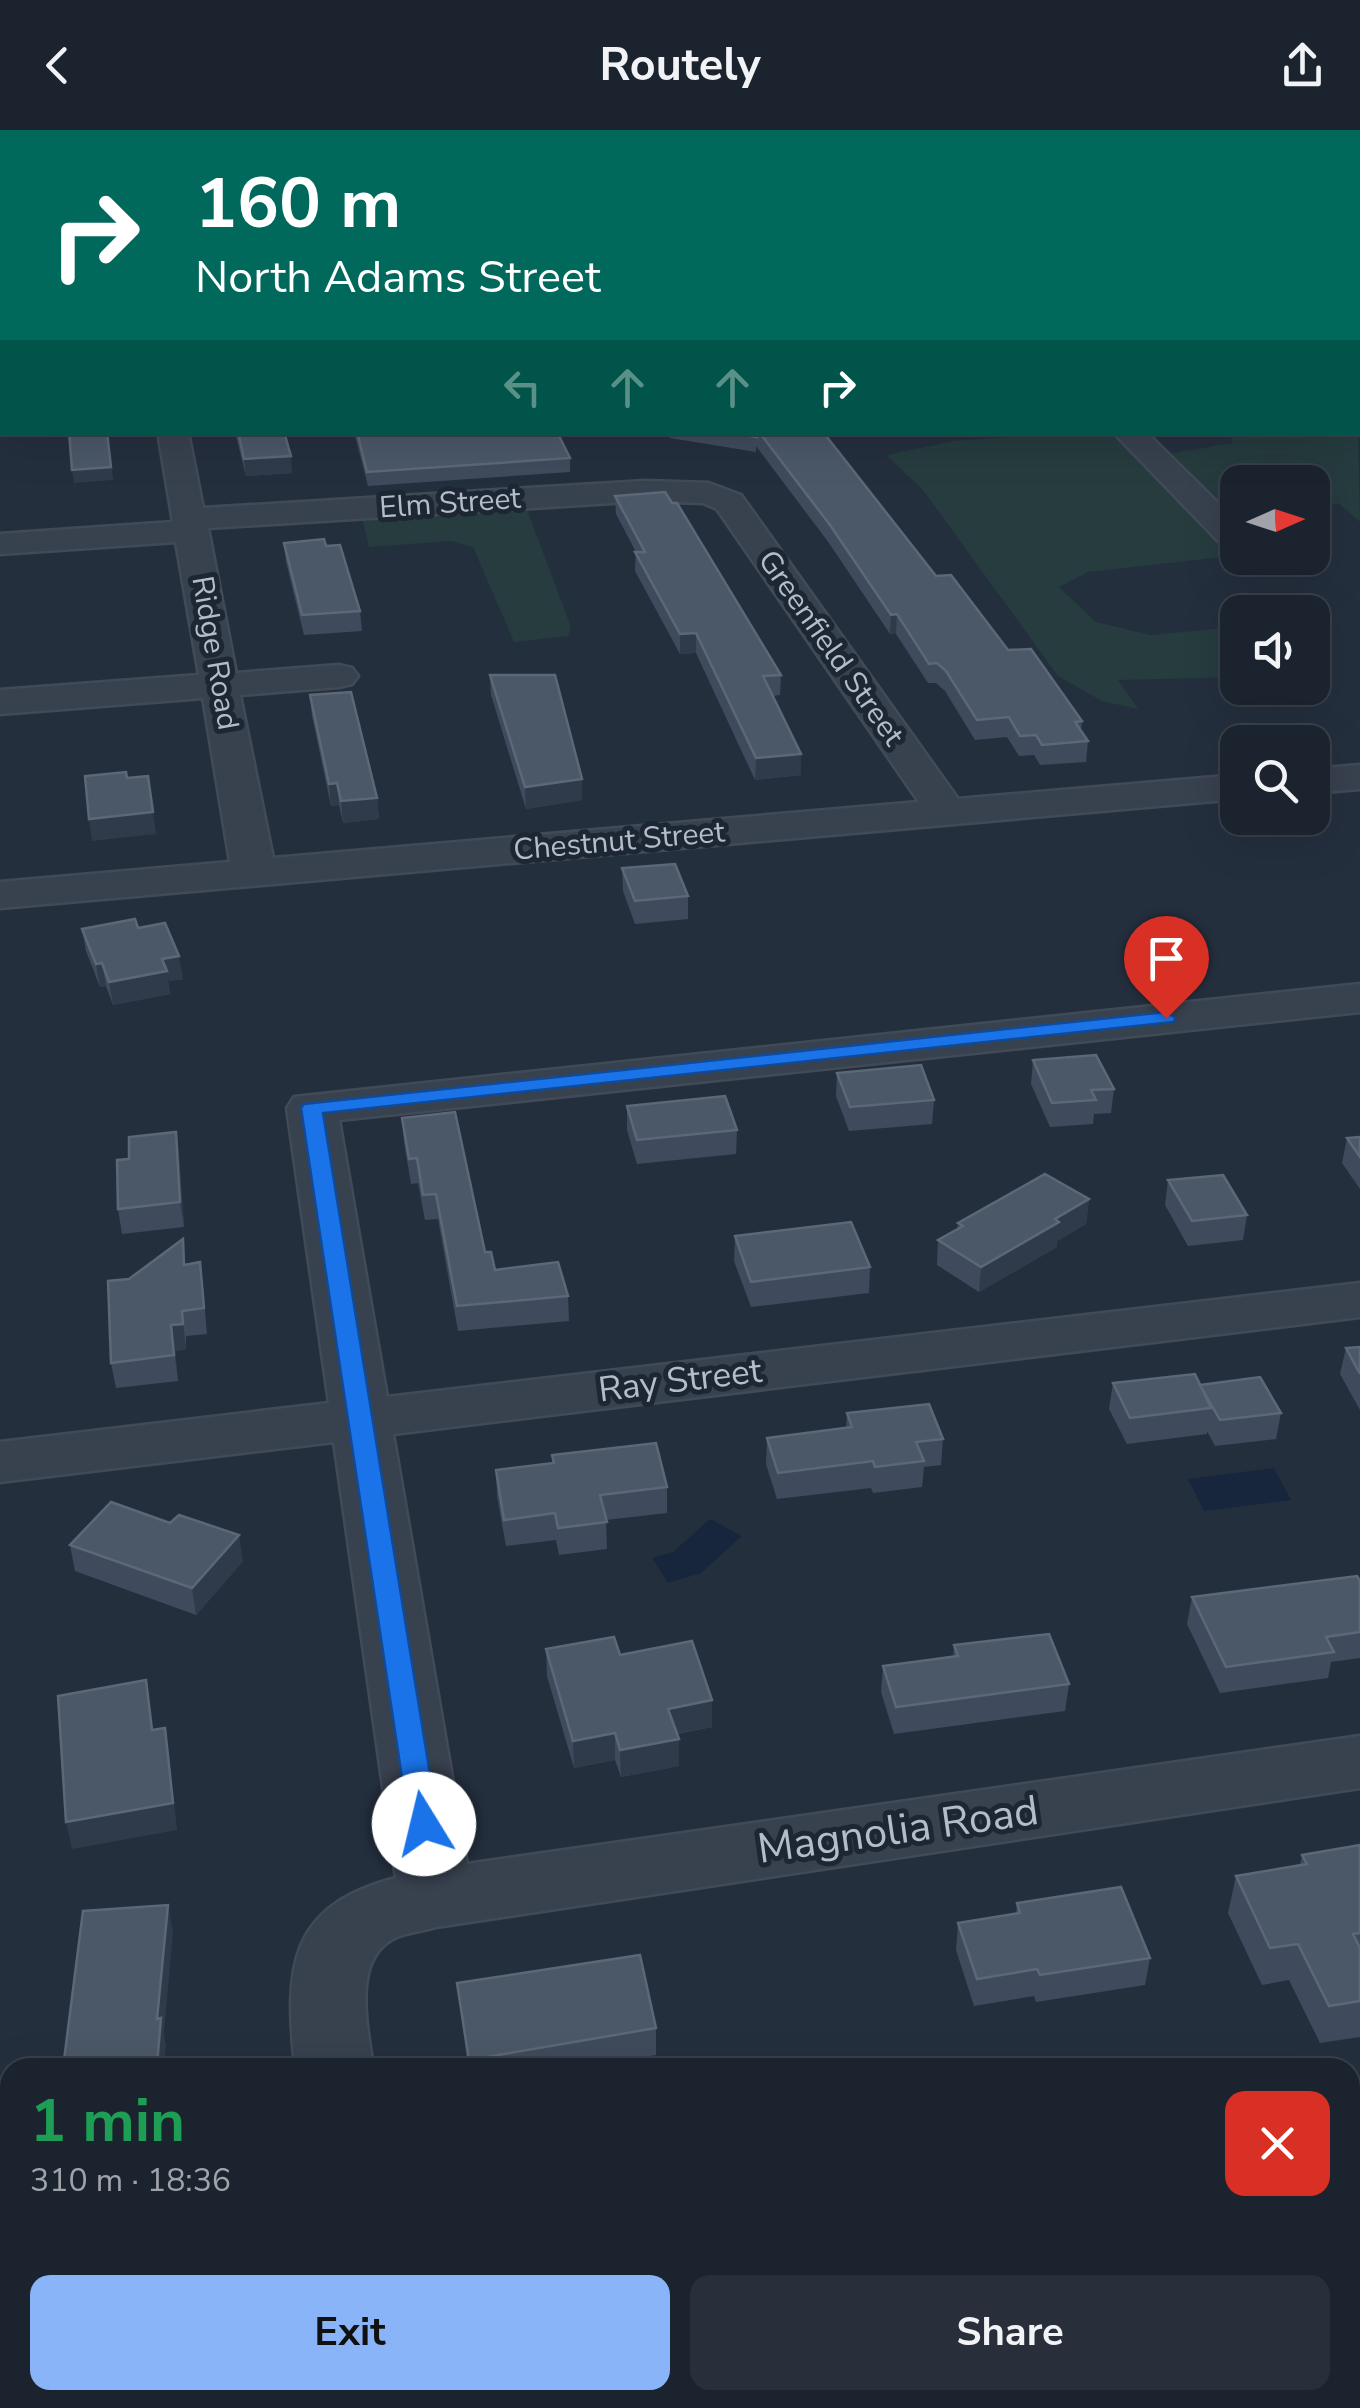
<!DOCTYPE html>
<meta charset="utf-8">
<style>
body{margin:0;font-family:"Nunito Sans",sans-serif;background:#282f3a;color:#f1f3f6;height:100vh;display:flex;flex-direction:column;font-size:38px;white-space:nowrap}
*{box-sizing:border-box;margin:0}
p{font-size:32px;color:#a0a4aa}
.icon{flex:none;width:55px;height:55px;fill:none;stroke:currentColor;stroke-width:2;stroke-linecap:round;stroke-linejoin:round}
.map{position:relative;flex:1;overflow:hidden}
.sheet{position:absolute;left:0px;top:1928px;width:1360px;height:352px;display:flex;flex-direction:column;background:#1b232e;border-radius:30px 30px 0 0;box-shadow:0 10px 40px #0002,0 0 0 2px #39404a}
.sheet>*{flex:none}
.top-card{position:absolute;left:0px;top:0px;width:1360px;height:305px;box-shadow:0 10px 40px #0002,0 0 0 2px #39404a;background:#00695c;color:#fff;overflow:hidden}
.needle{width:65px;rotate:87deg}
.tools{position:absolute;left:1220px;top:335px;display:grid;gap:20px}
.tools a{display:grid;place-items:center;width:110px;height:110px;border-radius:20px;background:#1b232e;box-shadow:0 10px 40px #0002,0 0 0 2px #39404a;font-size:50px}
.pin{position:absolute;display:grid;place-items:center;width:85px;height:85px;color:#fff;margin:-102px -42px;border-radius:50% 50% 50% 0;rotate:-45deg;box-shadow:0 0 10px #0007}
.pin .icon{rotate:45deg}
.me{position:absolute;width:110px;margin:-55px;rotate:351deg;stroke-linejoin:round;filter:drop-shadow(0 0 8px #0008)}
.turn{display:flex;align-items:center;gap:35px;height:210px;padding:0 30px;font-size:45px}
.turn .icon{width:130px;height:130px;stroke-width:2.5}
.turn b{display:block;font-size:70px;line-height:85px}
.lanes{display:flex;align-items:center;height:95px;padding:0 30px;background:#0003;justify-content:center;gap:50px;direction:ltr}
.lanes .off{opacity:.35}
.round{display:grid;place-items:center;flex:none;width:105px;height:105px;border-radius:20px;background:#282f3a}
.headline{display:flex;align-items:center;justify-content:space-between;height:170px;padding:0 30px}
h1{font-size:60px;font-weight:700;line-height:75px;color:#1e9e55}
.cta{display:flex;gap:20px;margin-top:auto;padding:20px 30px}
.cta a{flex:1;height:115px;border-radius:20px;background:#8ab4f8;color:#111;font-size:40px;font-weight:700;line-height:115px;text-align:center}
.cta a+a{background:#282f3a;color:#f1f3f6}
header{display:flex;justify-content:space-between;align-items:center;height:130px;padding:0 30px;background:#1b232e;font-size:45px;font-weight:700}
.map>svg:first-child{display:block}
.green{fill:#263c3f}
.water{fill:#17263c}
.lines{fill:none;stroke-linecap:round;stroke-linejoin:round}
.minor-casing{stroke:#414a57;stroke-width:5}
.minor{fill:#38414e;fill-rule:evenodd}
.wall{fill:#3f4b5c}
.shaded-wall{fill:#2f3b4b}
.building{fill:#4b5868;stroke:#5c6777;stroke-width:2.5}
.route{fill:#1a73e8;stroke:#114b97;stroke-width:2.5}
.labels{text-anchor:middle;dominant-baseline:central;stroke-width:10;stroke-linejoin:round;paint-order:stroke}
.far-street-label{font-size:30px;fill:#b4bcc9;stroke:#1d2633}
.street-label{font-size:35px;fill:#b4bcc9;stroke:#1d2633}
.near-street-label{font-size:42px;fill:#b4bcc9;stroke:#1d2633}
</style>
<header><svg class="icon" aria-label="back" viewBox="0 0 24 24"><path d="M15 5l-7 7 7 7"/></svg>Routely<svg class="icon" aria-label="share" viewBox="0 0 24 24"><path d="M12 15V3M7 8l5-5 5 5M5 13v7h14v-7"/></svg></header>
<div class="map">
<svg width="1360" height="2278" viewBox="0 0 1360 2278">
<rect width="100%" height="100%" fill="#242f3e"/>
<g class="green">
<path d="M0,0H621L623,2H2L0,223Z"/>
<path d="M1358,295L1360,392L1340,374L1313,373L1312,352H1238L1236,394L1167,324L1233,313L1230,303L1358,302Z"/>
<path d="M1070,303H1121L1225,421L1222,427L1088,442L1059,457L1096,492L1150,505L1237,497V547L1118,550L1138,579L1102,571L1058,546L923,360L886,325L955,311Z"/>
<path d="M526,377L571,497L568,506L514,512L473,417L451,411L369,417L362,388Z"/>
</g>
<g class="water">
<path d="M1274,1338L1291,1370L1204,1381L1188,1349Z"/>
<path d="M710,1389L742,1406L701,1443L668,1453L652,1428L673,1422Z"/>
</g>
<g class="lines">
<g class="minor-casing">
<g id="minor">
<path d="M745,0H769L770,2H747Z"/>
<rect x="0" y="269" width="2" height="18"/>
<path d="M158,302H188L203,378L645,351L709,353L741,365L958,669L1238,645V669L0,778V752L230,732L203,568L0,584V560L199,545L176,412L0,424V404L173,392ZM645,371L703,373L717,379L919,672L273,728L240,565L339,557L352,554L358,546L352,538L339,535L236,543L208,398Z"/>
<path d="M1113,302H1146L1238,393V422L1226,419Z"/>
<path d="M1360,635V659L1312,663V639Z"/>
<path d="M1360,854V882L339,990L387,1267L1360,1153V1187L393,1304L467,1734L1360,1606V1658L436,1797C424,1801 409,1802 397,1807C350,1827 368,1898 373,1938H295C285,1838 287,1776 396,1748L334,1312L0,1352V1312L329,1273L287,978L294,967Z"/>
<rect x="326" y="2270" width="88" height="8"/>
</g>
</g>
<use href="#minor" class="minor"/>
</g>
<g class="wall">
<path d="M235,302H284L292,343L246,346Z"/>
<path d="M354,302H557L570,328V342L368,356Z"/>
<path d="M667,302H823L936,446L1008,520L1082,591L1081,601L1088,611L1086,632L1040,635L1034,625L1019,626L1007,607L975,610L945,561L936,553H928L896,504H890L829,413L756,316V322L670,308Z"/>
<path d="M615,366L781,545L780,565L773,566L801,624V645L755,650L696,523L680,524L635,441L636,422L616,384Z"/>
<path d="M284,413L326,416L360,481L362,501L304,505L286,432Z"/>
<path d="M490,545L582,670L526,679L491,565Z"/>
<path d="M310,565L377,668L379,689L343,693L339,675L331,676L312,586Z"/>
<path d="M622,738L688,766V789L635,794L623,761Z"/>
<path d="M138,798L183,849L168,851L170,864L113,875L106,856L100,857L86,821L82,799Z"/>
<path d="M1033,930L1114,959L1111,983L1094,984L1093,994L1050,997L1031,954Z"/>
<path d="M837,943L934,970L932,994L849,1001L836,966Z"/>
<path d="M627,976L737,1000L736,1024L637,1034L627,1000Z"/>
<path d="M402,988L495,1140L568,1166L569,1191L458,1201L438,1089L425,1090L418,1053L411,1054L404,1012Z"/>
<path d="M176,1002L179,1026L184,1097L122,1104L118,1079L129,1029Z"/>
<path d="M1360,1007V1059L1342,1033L1347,1008Z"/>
<path d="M1168,1050L1247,1085L1243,1110L1188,1116L1165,1075Z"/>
<path d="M1089,1069L1086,1094L1057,1111V1117L979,1162L937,1135L938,1110L957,1100L958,1093Z"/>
<path d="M735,1106L870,1137L869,1163L751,1177L734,1131Z"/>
<path d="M186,1134L203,1158L207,1204L186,1206V1219L175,1221L178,1251L116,1258L111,1233L129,1149Z"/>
<path d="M1360,1217V1280L1340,1244L1346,1218Z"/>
<path d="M1113,1253L1200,1255L1281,1283L1276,1309L1215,1316L1207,1301V1304L1127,1314L1109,1279Z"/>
<path d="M847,1283L943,1309L941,1335L924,1337L922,1357L873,1363L871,1358L777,1369L766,1334L767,1308L846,1298Z"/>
<path d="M552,1325L667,1357V1383L606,1390L607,1419L559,1425L556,1410L506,1416L497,1366L496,1340L552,1333Z"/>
<path d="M70,1415L243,1431L196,1485L75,1441Z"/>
<path d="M1360,1451V1528L1331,1532L1328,1548L1220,1563L1187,1494L1192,1467Z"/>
<path d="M954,1515L1069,1554L1065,1581L894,1604L881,1562L883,1536L953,1527Z"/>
<path d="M546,1519L620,1525L712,1597L677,1604L679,1636L621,1647L615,1630L574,1638L547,1546Z"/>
<path d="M1360,1715V1907L1320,1913L1289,1850L1262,1855L1228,1783L1236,1746L1300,1735L1302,1725Z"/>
<path d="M1017,1773L1150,1828L1145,1855L1036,1872L1034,1866L974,1876L956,1820L958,1793L1016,1784Z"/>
<path d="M457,1853L656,1898V1925L585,1938H468Z"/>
<rect x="1350" y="1972" width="10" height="115"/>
<path d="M10,2054V2201H0V2069H8Z"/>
</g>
<g class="shaded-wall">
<path d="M108,302L113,350L74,353L72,340Z"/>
<path d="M291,326L292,343L246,346L244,329Z"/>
<path d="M897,484L896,504H890L891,485Z"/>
<path d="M696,503V523L680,524V504Z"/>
<path d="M801,624V645L755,650L756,628Z"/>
<path d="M582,649V670L526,679L525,657Z"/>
<path d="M337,653L339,675L331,676L329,654Z"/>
<path d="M377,668L379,689L343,693L341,671Z"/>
<path d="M153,682L156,704L92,711L89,689Z"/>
<path d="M179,826L183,849L168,851L170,864L113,875L109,852L162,829Z"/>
<path d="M102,833L106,856L100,857L96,834Z"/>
<path d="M176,1002L179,1026L184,1097L180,1072Z"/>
<path d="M1089,1069L1086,1094L1057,1111V1117L979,1162L981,1137L1055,1089Z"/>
<path d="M182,1181L186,1219L175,1221L178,1251L171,1195Z"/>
<path d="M239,1405L243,1431L196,1485L192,1458Z"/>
<path d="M712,1570V1597L668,1605V1579Z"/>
<path d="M165,1598L169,1624L177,1700L72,1719L66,1692Z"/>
<path d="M615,1603V1630L574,1638L573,1611Z"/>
<path d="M679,1609V1636L621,1647L620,1620Z"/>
<path d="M168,1775L173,1802L164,1902L166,1916L164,1938H157V1889Z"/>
</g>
<g class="building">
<path d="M797,0H1360V82L1358,84V2H800Z"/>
<path d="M1360,101V174L1358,175V102Z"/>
<path d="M1358,184L1360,194V209L1358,208Z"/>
<path d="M69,302H107L111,337L72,340Z"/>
<path d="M238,302H284L291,326L244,329Z"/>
<path d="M357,302H557L570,328L367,342Z"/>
<path d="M727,302H752L756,307Z"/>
<path d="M759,302H823L936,446L951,445L1008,520L1031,519L1082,591L1075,592L1088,611L1042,615L1036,605L1020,606L1009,587L977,590L946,541L937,533L929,534L897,484L891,485L830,395Z"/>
<path d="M665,362L672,373H677L781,545L763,546L801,624L756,628L696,503L680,504L635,422H645L615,366Z"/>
<path d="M324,409L326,416L340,415L360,481L302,485L284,413Z"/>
<path d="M490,545H555L582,649L525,657Z"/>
<path d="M351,562L377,668L341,671L337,653L329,654L310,565Z"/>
<path d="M126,642L127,648L148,646L153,682L89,689L85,646Z"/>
<path d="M675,734L688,766L635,771L622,738Z"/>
<path d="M135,789L138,798L165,793L179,826L162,829L167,841L109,852L102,833L96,834L82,799Z"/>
<path d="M1096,925L1114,959L1091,960L1096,970L1052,973L1033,930Z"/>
<path d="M921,935L934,970L850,977L837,943Z"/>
<path d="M725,966L737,1000L637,1010L627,976Z"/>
<path d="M455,982L485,1122H491L495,1140L558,1132L568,1166L457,1176L436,1064L423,1065L417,1028L409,1029L402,988Z"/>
<path d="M176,1002L180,1072L118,1079L117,1030L129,1029V1007Z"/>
<path d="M1360,1007V1027L1347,1008Z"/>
<path d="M1045,1044L1089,1069L1055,1089L1059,1092L981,1137L938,1110L963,1096L958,1093Z"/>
<path d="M1223,1045L1247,1085L1192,1091L1168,1050Z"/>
<path d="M851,1092L870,1137L751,1152L735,1106Z"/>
<path d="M183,1109L184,1135L200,1132L204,1178L182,1181L183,1194L171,1195L174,1225L111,1233L108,1151L129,1149Z"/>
<path d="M1360,1217V1244L1346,1218Z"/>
<path d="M1195,1244L1211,1278L1130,1288L1113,1253Z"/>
<path d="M1260,1247L1281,1283L1220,1290L1200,1255Z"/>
<path d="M929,1274L943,1309L916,1312L924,1331L875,1337L873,1331L778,1343L767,1308L852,1297L847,1283Z"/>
<path d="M656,1313L667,1357L600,1365L607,1392L558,1398L555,1383L504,1390L496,1340L554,1333L552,1325Z"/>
<path d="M111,1372L170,1393L179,1385L239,1405L192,1458L70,1415Z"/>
<path d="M1357,1446L1360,1451V1502L1326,1507L1334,1522L1226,1537L1192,1467Z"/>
<path d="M1049,1504L1069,1554L896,1577L883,1536L958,1526L954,1515Z"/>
<path d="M614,1507L620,1525L692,1511L712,1570L668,1579L679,1609L620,1620L615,1603L573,1611L546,1519Z"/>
<path d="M146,1550L152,1600L165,1598L173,1673L66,1692L58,1566Z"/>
<path d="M1360,1715V1803L1353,1804L1360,1818V1871L1329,1876L1298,1814L1270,1818L1236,1746L1307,1734L1302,1725Z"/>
<path d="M1121,1757L1150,1828L1040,1845L1037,1839L977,1849L958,1793L1020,1783L1017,1773Z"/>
<path d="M168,1775L157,1889L161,1888L157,1935L121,1938H63L83,1781Z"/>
<path d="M640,1825L656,1898L469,1930L457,1853Z"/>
<path d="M1350,1972H1360V2060H1355L1350,2045Z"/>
<path d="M10,2054V2161L0,2162V2069H8Z"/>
</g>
<path class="route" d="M1166,882L1176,888L1173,892L323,983L438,1694L434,1703L424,1706L413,1703L409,1694L301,978L304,974Z"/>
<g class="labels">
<g class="far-street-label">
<text transform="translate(450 373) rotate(-4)">Elm Street</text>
<text transform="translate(831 518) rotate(55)">Greenfield Street</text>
<text transform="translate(215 523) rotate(80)">Ridge Road</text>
<text transform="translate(619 711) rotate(-5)">Chestnut Street</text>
</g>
<g class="street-label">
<text transform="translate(680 1250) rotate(-7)">Ray Street</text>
</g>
<g class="near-street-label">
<text transform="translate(898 1700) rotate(-8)">Magnolia Road</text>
</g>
</g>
</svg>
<div class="tools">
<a><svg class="needle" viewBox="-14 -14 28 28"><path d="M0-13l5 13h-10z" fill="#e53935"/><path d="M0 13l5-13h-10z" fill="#a0a4aa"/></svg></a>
<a><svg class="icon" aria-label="sound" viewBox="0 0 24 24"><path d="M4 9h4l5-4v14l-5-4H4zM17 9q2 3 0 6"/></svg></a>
<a><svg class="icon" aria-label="search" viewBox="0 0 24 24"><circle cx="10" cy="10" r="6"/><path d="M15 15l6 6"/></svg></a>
</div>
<div class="pin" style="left:1166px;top:888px;background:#d93025"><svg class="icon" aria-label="arrive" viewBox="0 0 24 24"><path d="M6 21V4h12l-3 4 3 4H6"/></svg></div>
<svg class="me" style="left:424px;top:1694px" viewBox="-20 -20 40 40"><circle r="19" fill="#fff"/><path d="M0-13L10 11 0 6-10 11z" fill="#1a73e8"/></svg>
<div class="top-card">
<div class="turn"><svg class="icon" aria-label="right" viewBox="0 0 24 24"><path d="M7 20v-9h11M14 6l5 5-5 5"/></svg><div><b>160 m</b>North Adams Street</div></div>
<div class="lanes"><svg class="icon off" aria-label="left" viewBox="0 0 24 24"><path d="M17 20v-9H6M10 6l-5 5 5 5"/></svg><svg class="icon off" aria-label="ahead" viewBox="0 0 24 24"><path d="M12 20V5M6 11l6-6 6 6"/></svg><svg class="icon off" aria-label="ahead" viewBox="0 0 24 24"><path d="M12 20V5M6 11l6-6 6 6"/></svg><svg class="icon" aria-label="right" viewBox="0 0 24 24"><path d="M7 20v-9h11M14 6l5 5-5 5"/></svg></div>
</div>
<section class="sheet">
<div class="headline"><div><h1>1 min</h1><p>310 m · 18:36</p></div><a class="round" style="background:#d93025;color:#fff"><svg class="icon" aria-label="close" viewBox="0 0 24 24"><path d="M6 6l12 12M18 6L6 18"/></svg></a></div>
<div class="cta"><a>Exit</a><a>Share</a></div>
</section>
</div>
